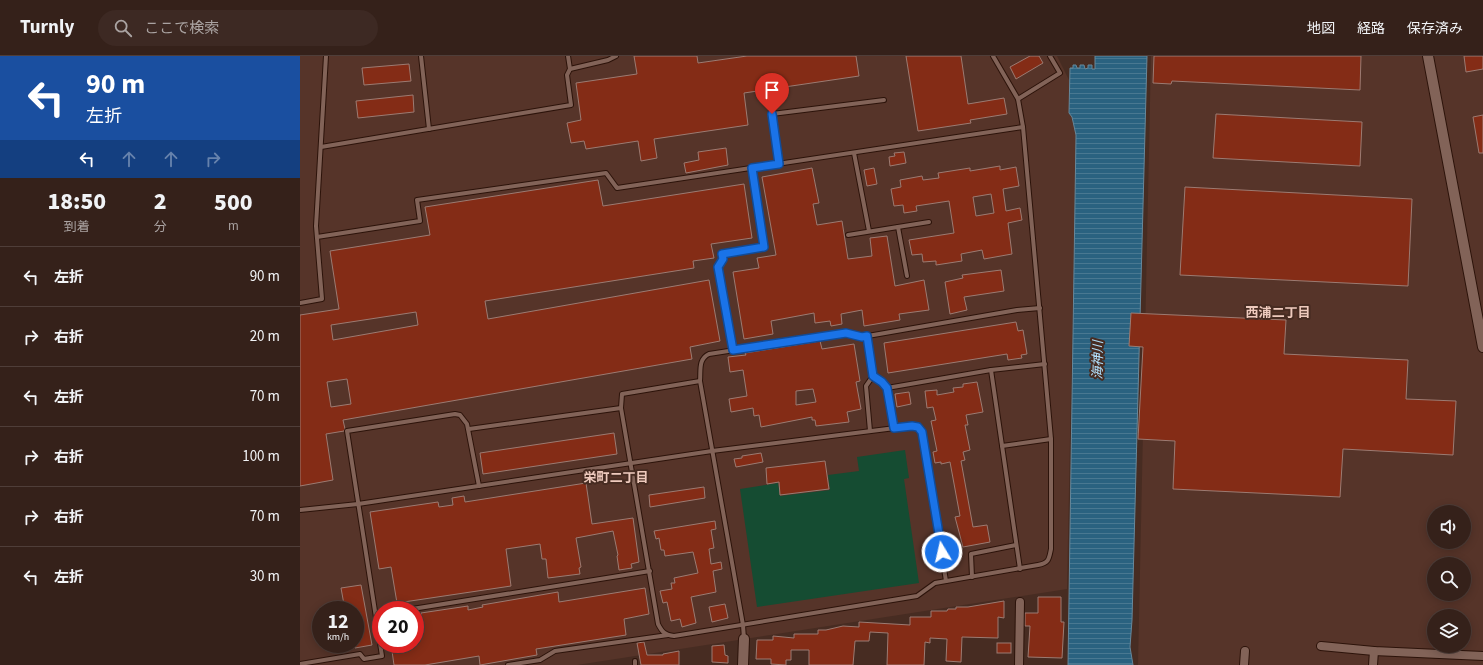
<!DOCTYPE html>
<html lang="ja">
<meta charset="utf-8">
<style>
body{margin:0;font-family:"Source Sans 3","Noto Sans JP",sans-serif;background:#3d2923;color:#f1f3f6;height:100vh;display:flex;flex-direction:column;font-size:15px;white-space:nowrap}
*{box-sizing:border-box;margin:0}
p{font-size:13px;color:#aaa3a2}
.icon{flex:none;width:22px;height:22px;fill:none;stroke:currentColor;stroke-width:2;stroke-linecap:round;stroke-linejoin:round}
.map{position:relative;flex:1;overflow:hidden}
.sheet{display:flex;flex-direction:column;background:#35211a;width:300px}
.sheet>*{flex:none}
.banner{background:#1a4fa0;color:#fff;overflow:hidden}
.tools{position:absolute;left:1127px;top:449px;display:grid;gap:8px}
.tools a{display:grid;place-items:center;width:44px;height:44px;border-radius:50%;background:#35211a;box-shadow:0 2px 10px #0003,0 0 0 1px #4f3e39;font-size:20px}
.speed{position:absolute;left:12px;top:545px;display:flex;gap:8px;font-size:20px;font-weight:700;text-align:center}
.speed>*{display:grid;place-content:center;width:52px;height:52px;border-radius:50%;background:#35211a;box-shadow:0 2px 10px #0003,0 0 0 1px #4f3e39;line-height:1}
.speed small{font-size:10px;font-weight:400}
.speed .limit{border:6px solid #d22;background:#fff;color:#111}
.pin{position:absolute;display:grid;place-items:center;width:34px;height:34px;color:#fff;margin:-41px -17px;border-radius:50% 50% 50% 0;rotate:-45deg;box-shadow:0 0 4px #0007}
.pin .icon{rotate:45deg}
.me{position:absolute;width:44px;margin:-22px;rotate:351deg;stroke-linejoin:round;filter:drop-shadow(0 0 3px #0008)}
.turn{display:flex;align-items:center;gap:14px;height:84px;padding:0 20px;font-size:18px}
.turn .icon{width:52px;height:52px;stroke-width:2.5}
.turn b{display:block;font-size:28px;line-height:34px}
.lanes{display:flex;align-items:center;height:38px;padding:0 20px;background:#0003;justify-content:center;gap:20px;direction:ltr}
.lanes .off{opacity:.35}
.eta{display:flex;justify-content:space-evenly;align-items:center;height:68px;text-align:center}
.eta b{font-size:24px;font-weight:800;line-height:28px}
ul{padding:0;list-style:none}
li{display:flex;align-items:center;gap:12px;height:60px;padding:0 20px;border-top:1px solid #4f3e39}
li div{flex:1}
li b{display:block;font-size:15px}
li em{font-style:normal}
header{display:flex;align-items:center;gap:24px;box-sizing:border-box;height:56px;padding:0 20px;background:#35211a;border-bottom:1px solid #4f3e39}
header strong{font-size:19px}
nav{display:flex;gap:22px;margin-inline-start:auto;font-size:14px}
.search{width:280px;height:36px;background:#3d2923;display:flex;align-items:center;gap:10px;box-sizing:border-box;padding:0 14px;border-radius:22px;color:#aaa3a2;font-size:15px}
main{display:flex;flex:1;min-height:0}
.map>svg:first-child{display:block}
.built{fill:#563429;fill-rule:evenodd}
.pitch{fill:#154c32}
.water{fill:url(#water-rules);stroke:#66889b}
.building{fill:#842c16;stroke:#9c7b72;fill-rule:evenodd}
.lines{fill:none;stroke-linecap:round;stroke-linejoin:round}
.service-casing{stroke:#2c130a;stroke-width:6}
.minor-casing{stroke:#2c130a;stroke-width:10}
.tertiary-casing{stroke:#2c130a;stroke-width:12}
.service{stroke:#826358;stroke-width:4}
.minor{stroke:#826358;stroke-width:8}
.tertiary{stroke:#826358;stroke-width:10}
.route-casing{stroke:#114b97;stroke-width:10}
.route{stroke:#1a73e8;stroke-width:7}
.labels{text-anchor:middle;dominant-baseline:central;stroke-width:4;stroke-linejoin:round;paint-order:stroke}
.neighbourhood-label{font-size:13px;font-weight:bold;fill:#eecabd;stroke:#472c22}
.water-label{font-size:13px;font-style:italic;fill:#b1e0fd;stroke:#472c22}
</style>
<header>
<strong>Turnly</strong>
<div class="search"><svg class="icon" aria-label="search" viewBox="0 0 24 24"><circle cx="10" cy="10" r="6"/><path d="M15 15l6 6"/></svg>ここで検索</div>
<nav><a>地図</a><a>経路</a><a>保存済み</a></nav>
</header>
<main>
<section class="sheet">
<div class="banner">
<div class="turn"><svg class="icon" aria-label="left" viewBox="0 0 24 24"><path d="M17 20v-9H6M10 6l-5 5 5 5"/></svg><div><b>90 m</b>左折</div></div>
<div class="lanes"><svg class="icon" aria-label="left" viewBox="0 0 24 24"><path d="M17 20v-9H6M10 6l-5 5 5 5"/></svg><svg class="icon off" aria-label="ahead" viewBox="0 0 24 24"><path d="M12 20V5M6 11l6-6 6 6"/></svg><svg class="icon off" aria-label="ahead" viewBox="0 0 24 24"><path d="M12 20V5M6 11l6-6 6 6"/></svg><svg class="icon off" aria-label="right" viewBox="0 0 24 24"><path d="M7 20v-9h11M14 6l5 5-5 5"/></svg></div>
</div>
<div class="eta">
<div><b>18:50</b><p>到着</p></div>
<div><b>2</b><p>分</p></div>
<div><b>500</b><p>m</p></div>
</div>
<ul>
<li><svg class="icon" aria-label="left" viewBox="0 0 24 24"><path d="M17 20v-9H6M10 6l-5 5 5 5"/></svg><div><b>左折</b></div><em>90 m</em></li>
<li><svg class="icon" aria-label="right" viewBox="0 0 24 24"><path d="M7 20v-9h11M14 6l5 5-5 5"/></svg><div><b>右折</b></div><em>20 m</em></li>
<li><svg class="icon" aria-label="left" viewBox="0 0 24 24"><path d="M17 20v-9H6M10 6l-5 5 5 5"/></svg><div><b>左折</b></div><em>70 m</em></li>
<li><svg class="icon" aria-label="right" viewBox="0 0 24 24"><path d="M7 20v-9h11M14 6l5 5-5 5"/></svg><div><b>右折</b></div><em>100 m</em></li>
<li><svg class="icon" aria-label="right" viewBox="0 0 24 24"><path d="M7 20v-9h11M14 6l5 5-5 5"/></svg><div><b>右折</b></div><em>70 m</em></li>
<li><svg class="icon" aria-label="left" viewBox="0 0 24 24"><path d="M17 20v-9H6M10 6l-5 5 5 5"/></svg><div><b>左折</b></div><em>30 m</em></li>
</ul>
</section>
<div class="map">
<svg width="1183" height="609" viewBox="0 0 1183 609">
<defs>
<pattern id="water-rules" width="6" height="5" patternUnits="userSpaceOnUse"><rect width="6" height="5" fill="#2a6280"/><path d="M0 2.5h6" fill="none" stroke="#497891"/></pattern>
</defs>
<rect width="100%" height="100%" fill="#472c22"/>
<g class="built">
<path d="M0,0H757L769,24V57L772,61L776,79L767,533L277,609H0ZM21,554H55V588H21ZM81,554H115V588H81Z"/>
<path d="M851,0H1183V609H838ZM1134,456H1164V486H1134ZM1134,508H1164V538H1134ZM1134,560H1164V590H1134Z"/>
</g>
<path class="pitch" d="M605,394L609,422L604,423L619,527L457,551L440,433L478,427L480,440L530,434L528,419L559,415L557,401Z"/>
<path class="water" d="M795,0H847L832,564L830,591L833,609H768L776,79L772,61L769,57L770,12H773V9H776L777,12H780V9H784L785,13L788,12V9H792V13H795Z"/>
<g class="building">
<path d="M334,0H397L398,7L447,0H556L559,20L444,37L448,69L354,83L357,102L341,105L338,85L286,93L284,85L271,87L267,67L281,64L276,27L337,18Z"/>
<path d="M606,0H661L668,48L704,42L707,58L670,64L671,67L618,75Z"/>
<path d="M730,0H739L743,7L716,23L710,11Z"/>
<path d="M854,0H1061L1060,34L872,25L871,28L853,27Z"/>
<path d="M1164,0H1183V13L1166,16Z"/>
<path d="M109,8L111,25L64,29L62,12Z"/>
<path d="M113,39L114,56L58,62L56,45Z"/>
<path d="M916,58L1062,66L1060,110L913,102Z"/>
<path d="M1183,59V97H1179L1173,61Z"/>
<path d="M426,92L428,109L386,117L384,107L399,104L398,96Z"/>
<path d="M604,96L606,107L590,110L589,101L595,100L594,97Z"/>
<path d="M700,110V114L716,111L719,130L703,133L706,155L720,152L722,164L708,167L712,198L684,203L682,194L661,198L662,205L636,209V205L623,206L622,198L612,199L609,184L654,177L649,145L616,150L617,155L604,157L603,149L594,150L591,133L601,131L600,124L622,120L623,124L639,122L638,117L670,112V115ZM691,138L694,157L676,160L673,141Z"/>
<path d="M512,112L519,147L513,148L517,169L542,165L548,203L572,200L570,182L587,180L595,230L624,224L629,254L599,258L600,264L564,270L562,254L541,258L542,268L531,270L530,265L515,267L514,257L471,265L473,278L444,283L433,216L459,212L457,202L476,199L462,121Z"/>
<path d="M574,112L577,128L567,130L564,114Z"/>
<path d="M298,124L303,150L444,128L452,182L411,188L414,202L393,205L394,212L185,245L188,263L409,224L420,285L390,291L392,303L43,364L45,373L44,375L26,378L33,424L0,430V259L39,253L30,195L130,179L125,151ZM116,256L118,269L33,284L31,269ZM47,323L51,348L31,351L27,326Z"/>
<path d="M885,131L1112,143L1108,230L880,219Z"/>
<path d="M701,214L704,235L664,241L667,254L650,258L645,226L663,222L662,219Z"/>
<path d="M831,257L986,264L984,298L1108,304L1106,343L1156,345L1153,399L1043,393L1040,441L873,433L875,385L838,383L843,291L829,290Z"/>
<path d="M716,266L718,275L723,274L727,298L721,299L722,302L708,304L707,298L588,317L584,287Z"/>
<path d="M520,285L522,293L554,288L560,325L556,326L561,353L547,356L549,366L516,370L515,364H512V361L461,371L459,359L454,360L453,352L431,356L429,343L447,340L443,314L430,316L428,301L446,299L445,297ZM513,333L516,346L496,349V335Z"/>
<path d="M677,326L683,356L666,359L668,369H665L670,394L663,396L665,404L661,405L673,471L687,469L690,486L663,491L655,461L660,460L650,406L641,408V406L635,407L633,396L637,395L631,365L636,364L633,351L627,352L625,335L637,334V339L654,336L653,332L663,331V328Z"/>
<path d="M609,336L611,348L597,351L595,338Z"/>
<path d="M314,377L317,398L183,418L180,397Z"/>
<path d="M461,397L463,406L436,411L434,403L442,402V400Z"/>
<path d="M525,405L529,433L480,439L479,426L467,428L466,412Z"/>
<path d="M286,427L292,468L333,462L339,506L331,508L332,512L319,514L317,500L318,499L313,475L276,482L281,511L279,512L280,518L248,522L246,503H242L240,488L206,493L211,530L97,547L91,511L79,513L70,456L138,446L139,451L153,449L152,442L164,440L165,446Z"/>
<path d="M404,431L405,442L350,451L349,439Z"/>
<path d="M415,465L416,473L411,474L414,492L409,493L411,508L421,506L422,513L413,515L416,536L391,541L396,567L382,571L380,563L371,565L367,546L363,547L360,535L372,533L371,527H375L374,522L398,517L393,496L365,500L364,494H361L359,482L356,483L354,475Z"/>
<path d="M61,529L72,589L55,592V554H45L41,532Z"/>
<path d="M345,532L349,558L324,563L326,579L236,593L237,599L180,609L179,600L125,609H94L92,595H89L88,588H115V566L122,565L121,557L168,550V554L183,551L182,549L258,536L259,546Z"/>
<path d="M738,541H761V566H764L762,602L728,601L730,570H725V557H738Z"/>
<path d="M704,545V562L698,561V582L662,581L661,606L646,605L647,583L630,582V587L625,586L624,609H587L588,577L570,576L569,585H555L553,609H509V594H491V604H486V609L471,608V603H456L457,584H473V580L494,582V578H518V574H526L543,570L559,571V566L610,569V561H631V555H647L648,553H656V551H668Z"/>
<path d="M425,548L428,562L412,566L409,551Z"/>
<path d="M344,586L347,599H363V598L379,595V609H341L337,587Z"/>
<rect x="697" y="587" width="14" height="10"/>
<path d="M424,589L425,599L428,600V607L412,606V590Z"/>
</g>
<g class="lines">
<g class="service-casing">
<g id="service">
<path d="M121,0L129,73"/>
<path d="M268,0L270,13"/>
<path d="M469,39L479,108"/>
<path d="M718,43L760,17L750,0"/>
<path d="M472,58L584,44"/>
<path d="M21,91L271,49L267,19L270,13L308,4L316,0"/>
<path d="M554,97L569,175"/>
<path d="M598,171L607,220"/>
<path d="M548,179L629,166"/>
<path d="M17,181L120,165L117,144L306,117L317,132L723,71"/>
<path d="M0,247L22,243L16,170L26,0"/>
<path d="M567,280L573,320L566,330L570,375"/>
<path d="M433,294L418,211L423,203L422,199L464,191L452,112"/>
<path d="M691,314L720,513"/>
<path d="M573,320L582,326L587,332L594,372"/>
<path d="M400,325L322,338L321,352L358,568C362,576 365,579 374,580L617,540L635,527L738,509C749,507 749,503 751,493V383L723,71L718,43L693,0"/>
<path d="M587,332L691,314L745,308"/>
<path d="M169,373L321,352"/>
<path d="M702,390L751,383"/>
<path d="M0,454L58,448L412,395L611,370L618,371L623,381L646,525"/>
<path d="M672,521L671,498L716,489"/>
<path d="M106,554L350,515"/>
<path d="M444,583L443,569L400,325C401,315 398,303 409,298L546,277L562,281L717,254L740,252"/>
<path d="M0,608L60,598L64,603L82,600L47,375L155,358L160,359L167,368L179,430"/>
<path d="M208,609L240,604L255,595L368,579"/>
<path d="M335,609V605"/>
</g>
</g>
<g class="minor-casing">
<g id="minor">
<path d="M1021,590L1074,595L1183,600"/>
<path d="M719,609L720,546"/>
<path d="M944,609L945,595"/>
<path d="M1073,609L1074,595"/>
</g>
</g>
<g class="tertiary-casing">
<g id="tertiary">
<path d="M1128,0L1183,291"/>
<path d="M443,609L444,583"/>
</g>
</g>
<use href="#service" class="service"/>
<use href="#minor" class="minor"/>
<use href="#tertiary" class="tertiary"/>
</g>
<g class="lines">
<g class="route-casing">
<path id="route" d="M472,58L479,108L452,112L464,191L422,198L423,203L418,211L433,294L546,277L562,281L567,280L573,320L582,326L587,332L594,372L612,370L618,371L622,376L642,496"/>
</g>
<use href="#route" class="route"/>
</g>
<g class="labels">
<g class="neighbourhood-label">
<text x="978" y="257">西浦二丁目</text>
<text x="316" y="422">栄町二丁目</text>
</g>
<g class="water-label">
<text transform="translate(798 304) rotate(-89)">海神川</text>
</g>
</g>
</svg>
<div class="tools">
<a><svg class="icon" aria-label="sound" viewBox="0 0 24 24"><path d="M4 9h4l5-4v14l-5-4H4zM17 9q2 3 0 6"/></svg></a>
<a><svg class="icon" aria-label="search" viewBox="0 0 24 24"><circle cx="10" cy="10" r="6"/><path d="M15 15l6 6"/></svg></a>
<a><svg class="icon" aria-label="layers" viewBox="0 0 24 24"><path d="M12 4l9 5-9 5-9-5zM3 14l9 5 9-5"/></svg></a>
</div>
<div class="speed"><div>12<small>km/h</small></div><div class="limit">20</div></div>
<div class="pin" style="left:472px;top:58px;background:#d93025"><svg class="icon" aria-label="arrive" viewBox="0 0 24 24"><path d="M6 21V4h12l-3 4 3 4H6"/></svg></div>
<svg class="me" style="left:642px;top:496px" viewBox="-20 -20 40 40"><circle r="17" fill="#1a73e8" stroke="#fff" stroke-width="3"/><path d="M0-11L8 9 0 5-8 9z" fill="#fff"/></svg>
</div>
</main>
